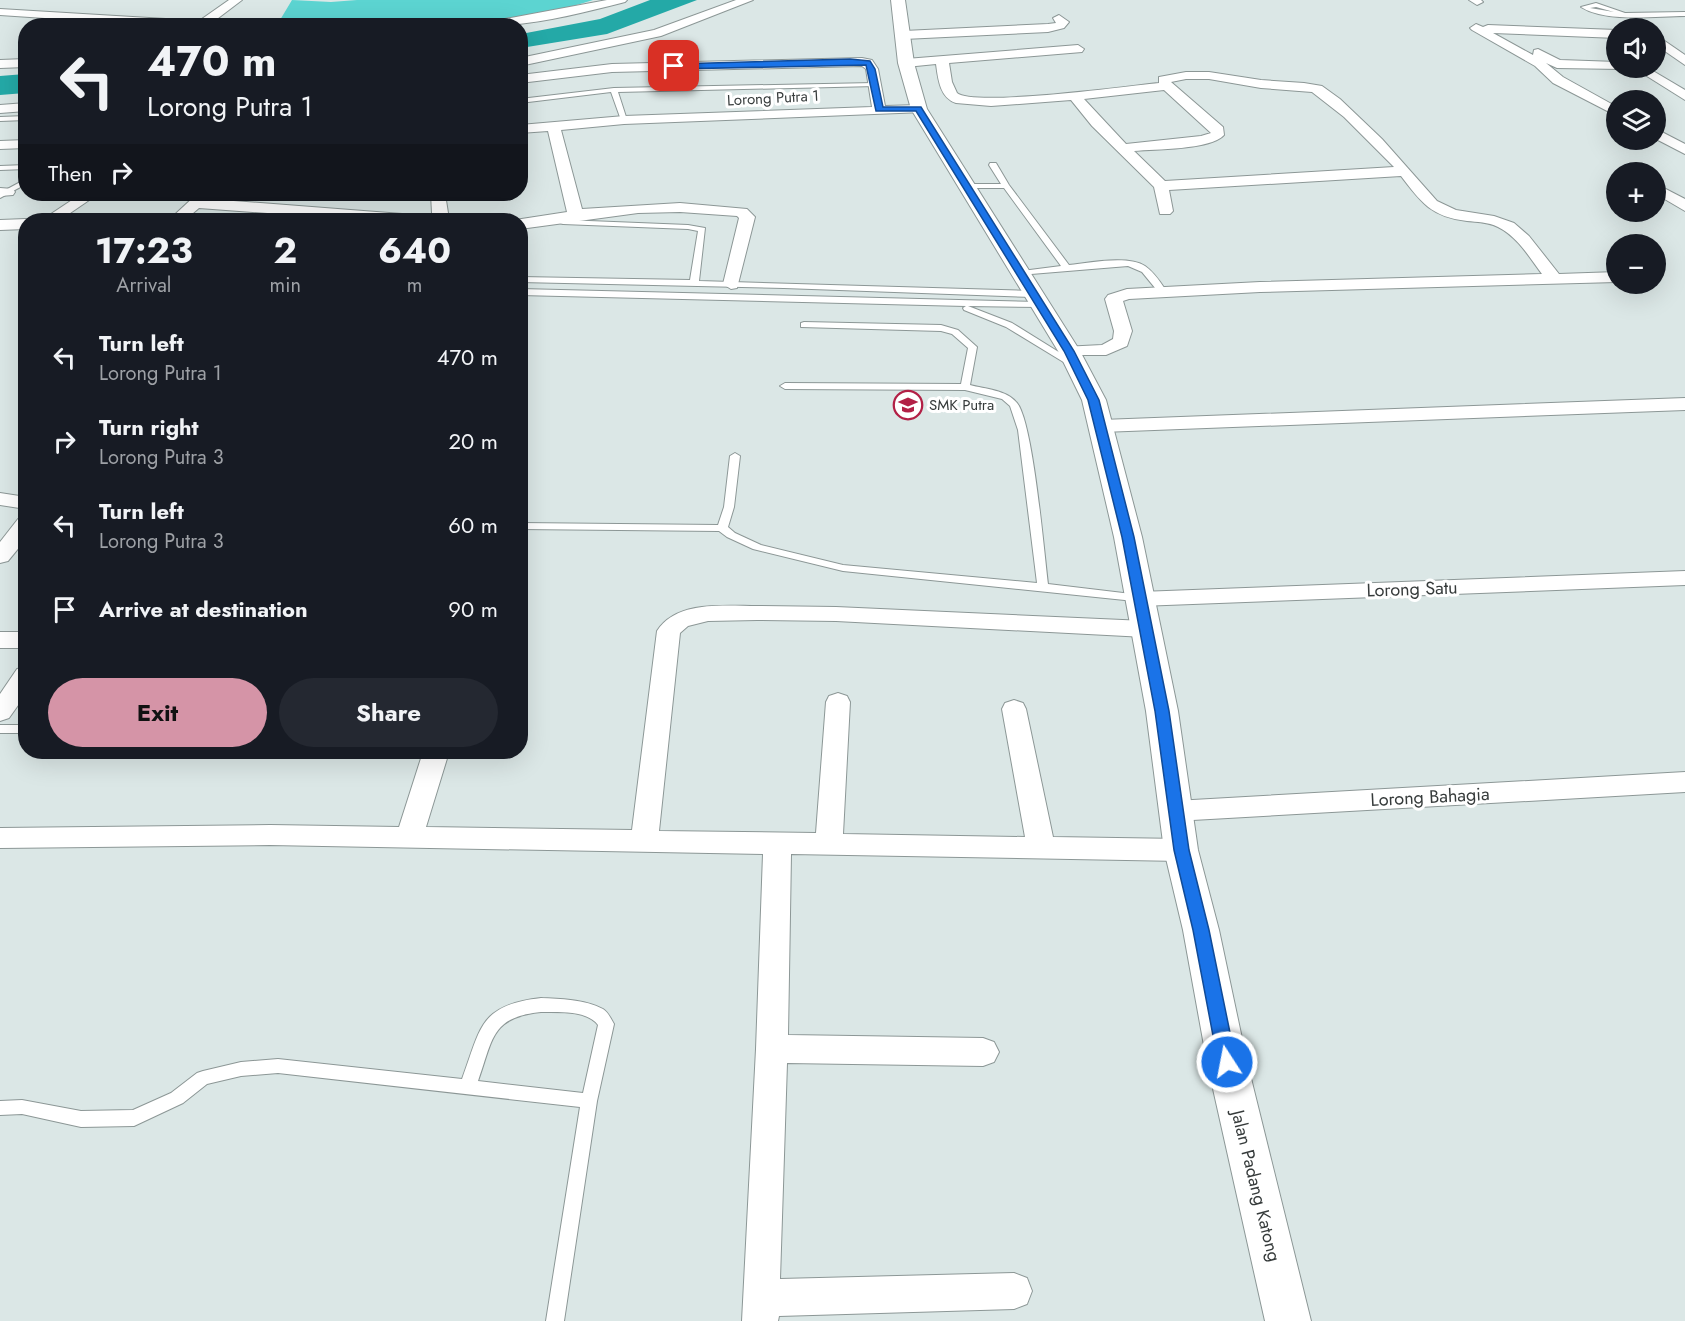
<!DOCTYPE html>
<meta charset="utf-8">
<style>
body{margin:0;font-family:Jost,sans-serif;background:#242831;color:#f1f3f6;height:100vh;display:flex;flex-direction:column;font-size:22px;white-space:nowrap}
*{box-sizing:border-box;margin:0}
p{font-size:20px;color:#9ea1a6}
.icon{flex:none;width:33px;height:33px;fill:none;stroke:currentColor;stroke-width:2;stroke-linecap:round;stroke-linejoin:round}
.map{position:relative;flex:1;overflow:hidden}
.side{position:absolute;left:18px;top:213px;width:510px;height:546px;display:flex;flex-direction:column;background:#171b24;border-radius:24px;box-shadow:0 6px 24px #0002}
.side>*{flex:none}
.hud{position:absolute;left:18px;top:18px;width:510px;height:183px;border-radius:24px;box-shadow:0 6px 24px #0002;background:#171b24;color:#f1f3f6;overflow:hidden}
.tools{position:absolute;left:1606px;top:18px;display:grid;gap:12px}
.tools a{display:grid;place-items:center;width:60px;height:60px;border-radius:50%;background:#171b24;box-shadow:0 6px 24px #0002;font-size:30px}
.pin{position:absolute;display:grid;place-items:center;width:51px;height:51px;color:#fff;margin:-26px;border-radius:12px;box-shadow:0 3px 9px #0006}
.me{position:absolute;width:66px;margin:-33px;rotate:349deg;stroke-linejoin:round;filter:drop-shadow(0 0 4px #0008)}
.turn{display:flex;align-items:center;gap:21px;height:126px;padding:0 30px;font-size:27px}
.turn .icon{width:78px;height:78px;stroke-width:2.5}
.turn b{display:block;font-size:42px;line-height:51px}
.then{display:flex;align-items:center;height:57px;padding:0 30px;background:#0003;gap:12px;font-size:22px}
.eta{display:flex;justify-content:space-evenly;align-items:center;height:102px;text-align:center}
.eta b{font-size:36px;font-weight:700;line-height:42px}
.cta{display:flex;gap:12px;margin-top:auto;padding:12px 30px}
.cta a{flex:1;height:69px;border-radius:36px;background:#d594a7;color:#111;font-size:24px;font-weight:700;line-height:69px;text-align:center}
.cta a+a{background:#242831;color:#f1f3f6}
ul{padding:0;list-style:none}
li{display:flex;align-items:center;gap:18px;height:84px;padding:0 30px}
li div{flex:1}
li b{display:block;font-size:22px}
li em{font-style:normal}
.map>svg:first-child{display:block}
.green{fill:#5cd4d1}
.water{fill:#24a9a7}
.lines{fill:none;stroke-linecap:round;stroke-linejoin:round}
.service-casing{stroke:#8c9796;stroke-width:2}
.minor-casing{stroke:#8c9796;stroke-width:2}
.tertiary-casing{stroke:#8c9796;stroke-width:2}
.service{fill:#fff;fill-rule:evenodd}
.minor{fill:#fff;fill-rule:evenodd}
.tertiary{fill:#fff;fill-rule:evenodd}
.route{fill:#1a73e8;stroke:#114b97;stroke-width:1.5}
.labels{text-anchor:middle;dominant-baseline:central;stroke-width:6;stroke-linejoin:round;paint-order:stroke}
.far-street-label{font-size:15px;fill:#363b3b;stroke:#fff}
.far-poi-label{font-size:15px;fill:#363b3b;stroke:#fff;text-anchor:start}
.street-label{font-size:18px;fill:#363b3b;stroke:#fff}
</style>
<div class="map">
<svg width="1685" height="1321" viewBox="0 0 1685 1321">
<rect width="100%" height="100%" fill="#dbe7e6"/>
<path class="green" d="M292,0L331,2L357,0H593C492,33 382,26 277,25Z"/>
<g class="water">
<path d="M650,0H697L607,34L521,48V34L600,19Z"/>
<path d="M25,74V93L0,95V76Z"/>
</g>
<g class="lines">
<g class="service-casing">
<g id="service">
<path d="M1596,3L1625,13L1685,12V16C1656,16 1606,23 1581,7ZM1596,7L1614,12L1590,8Z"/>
<path d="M874,83L876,84V86L618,92L627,120L624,122L621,120L611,92L520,103V99L614,88Z"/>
<path d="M26,116V120L0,121V117Z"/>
<path d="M990,163H996L1009,185L1069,265C1089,263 1128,255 1145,266C1155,273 1161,283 1167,292L1166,294H1160L1142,272L1128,266L1019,275L1018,273L1022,271L1061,266L1004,188H965V184H1001L989,165Z"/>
<path d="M26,165V169L0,170V166Z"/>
<path d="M26,179V184L0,198V193Z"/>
<path d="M554,217L564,220L688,225L705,228L699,281L1033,291L1037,294L1033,297L784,288L520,282V277L690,280L698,231L688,229L563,224L554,221Z"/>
<path d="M520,289L1040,302L1043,303V307L968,306L1012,323L1078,364L1076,366H1070L1006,327L964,310L963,308L966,306L520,295Z"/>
<path d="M804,322L941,325L958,330L977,347L970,385C985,389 1007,390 1017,403C1033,422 1044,552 1048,584L1140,595L1146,599L1144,602L843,571L753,549L727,537L719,531L520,529V523L718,525L724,507L730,456L735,453L740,456L734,507L728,527L735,533L761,545L843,565L1037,583L1018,430L1010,406L1002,399L965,390L785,389L780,386L785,383L961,384L968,348L952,334L941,331L801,327V323Z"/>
<rect x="0" y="725" width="26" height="8"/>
<path d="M541,998C560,999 585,999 603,1009C608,1012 611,1019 614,1024L597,1101L564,1321H546L580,1107L278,1073L241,1076L207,1084L183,1103L134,1126L81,1127L22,1114L0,1115V1101L22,1100L81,1111L133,1110L171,1093L197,1073L203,1071L241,1062L278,1059L462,1079C481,1028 479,1005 541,998ZM541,1012C558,1012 587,1010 598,1025L583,1093L478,1081C493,1039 491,1017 541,1012Z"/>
</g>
</g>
<g class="minor-casing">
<g id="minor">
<path d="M229,0H242L213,22H229L235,26H164L0,15V9L199,21Z"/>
<path d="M607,0H627L625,2C578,14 532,26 483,26L489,22Z"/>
<path d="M736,0H753L661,36L520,66V58L654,30Z"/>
<path d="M1469,0H1481L1483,2L1477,5Z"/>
<path d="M1059,15L1069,22L1064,28L1048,32L904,39L898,35L904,31L1048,24L1056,23L1053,18Z"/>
<path d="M1476,24L1483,27L1488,25L1617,30V38L1493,33L1533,55L1534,50L1538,49L1560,60L1617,62V68L1621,69L1557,68L1546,63L1563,77L1617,107V116L1553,83L1535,66L1472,30L1470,28Z"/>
<path d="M1656,35L1685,55V65L1656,45Z"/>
<path d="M1078,45L1084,49L1082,52L949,63L952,82L957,93C974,107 1129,86 1159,83V77L1186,72H1209L1261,80L1304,83L1322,86L1340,99L1382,139L1437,201L1456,210L1494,216L1514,223L1529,236L1559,274L1617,272V282L1260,292L1129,299L1123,301L1132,331L1127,346L1106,355H1063L1060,351L1063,347L1102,345L1113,339L1114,331L1105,299L1108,295L1127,289L1260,282L1542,274C1530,258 1517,236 1498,227C1488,222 1477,222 1467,221C1431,217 1421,202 1401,176L1169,190L1173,211L1170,214H1160L1154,187L1092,126L1071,100L991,106L956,103C940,98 938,79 936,64L906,67L900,63L906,59ZM1186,79H1209L1261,88L1312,92L1344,117L1394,167L1165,181L1134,151C1155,149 1210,150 1224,135L1223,127L1171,82ZM1164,90L1211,133L1201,136L1126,144L1084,99Z"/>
<path d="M862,58L872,60L878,69L885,106L919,105L926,109L924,112L624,124L561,130L582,209L680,203L747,209L755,217L737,288L731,289L723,284L739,218L737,216L680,212L638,213L520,229V220H515L567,212L548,131L520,133V125L624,116L872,107L866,69L862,66L612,72L520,83V75L612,64Z"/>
<path d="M26,59V67L0,68V60Z"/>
<path d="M1634,68H1648L1685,90V100Z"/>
<path d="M26,103V111L0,113V105Z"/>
<path d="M1656,129L1685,144V154L1656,139Z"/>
<path d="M26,140V148L0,149V141Z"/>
<path d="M1656,184L1685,199V211L1656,194Z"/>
<path d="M0,188L13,189L15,192L13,195L0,196Z"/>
<path d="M81,194H98L60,220H42Z"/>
<path d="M197,194H212L208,199L415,215L423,220H362L199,208L185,220H169Z"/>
<path d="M431,194H445L448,213L445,216L440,218L432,213Z"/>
<path d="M26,219L31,220H26V229L0,230V220Z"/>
<path d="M1685,398V410L1102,432L1095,430L1092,426L1095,422L1102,420Z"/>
<path d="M0,493L26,497V509L0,505Z"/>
<path d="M26,518V539L8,561L0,563V542L18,519Z"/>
<path d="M1685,571V585L1140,606L1132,604L1129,599L1132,594L1140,592Z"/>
<path d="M757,606L836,607L1145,621L1153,624L1157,629L1153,634L1145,637L836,621L757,620L708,621L688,626L680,633L659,831L816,833L826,702L829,696L838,693L847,696L850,702L843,834L1025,837L1002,709L1005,703L1014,700L1023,703L1026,709L1053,837L1181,839L1191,842L1195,850L1191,858L1181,861L791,854L788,1035L983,1038L994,1042L999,1052L994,1062L983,1066L787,1063L780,1279L1014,1273L1027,1278L1032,1291L1027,1304L1014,1309L779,1316L778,1321H742L756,1049L763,854L270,845L0,848V828L270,825L399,827L423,752H449L426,827L632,830L657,631C677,600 725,606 757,606Z"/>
<rect x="0" y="632" width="26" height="16"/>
<path d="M26,667V694L9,718L0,721V694L17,669Z"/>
<path d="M1685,772V792L1175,821L1165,818L1162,811L1165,804L1175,801Z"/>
</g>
</g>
<g class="tertiary-casing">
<path id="tertiary" d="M891,0H905L914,63L927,109L1080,351L1106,400L1142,537L1178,711L1198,850L1219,930L1247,1062L1311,1321H1265L1207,1062L1183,930L1164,850L1146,711L1114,537L1082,400L1058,351L911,109L898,63Z"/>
</g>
<use href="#service" class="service"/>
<use href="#minor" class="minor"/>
<use href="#tertiary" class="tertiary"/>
</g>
<path class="route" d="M850,59L870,61L875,69L883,107H921L1074,351L1099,400L1134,537L1169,711L1189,850L1209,930L1236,1062L1233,1068L1227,1070L1220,1068L1218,1062L1193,930L1174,850L1155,711L1122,537L1088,400L1064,351L916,111H876L866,65L674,69L670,66L674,64Z"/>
<defs>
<g id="school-ring" transform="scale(1.5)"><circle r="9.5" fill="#fff" stroke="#b22046" stroke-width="1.5"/><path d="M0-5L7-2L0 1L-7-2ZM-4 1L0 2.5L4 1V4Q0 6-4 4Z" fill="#b22046"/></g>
</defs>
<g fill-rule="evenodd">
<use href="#school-ring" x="908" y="405"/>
</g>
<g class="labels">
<g class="far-street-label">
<text transform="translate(773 98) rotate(-3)">Lorong Putra 1</text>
</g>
<g class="far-poi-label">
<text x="929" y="405">SMK Putra</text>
</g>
<g class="street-label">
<text transform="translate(1412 589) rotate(-2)">Lorong Satu</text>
<text transform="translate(1430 797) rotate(-3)">Lorong Bahagia</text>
<text transform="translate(1256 1186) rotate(76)">Jalan Padang Katong</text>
</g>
</g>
</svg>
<div class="tools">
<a><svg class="icon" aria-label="sound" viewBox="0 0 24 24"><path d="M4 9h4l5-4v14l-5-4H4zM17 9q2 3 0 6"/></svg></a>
<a><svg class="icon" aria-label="layers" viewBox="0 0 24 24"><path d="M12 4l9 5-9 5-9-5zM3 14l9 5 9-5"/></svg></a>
<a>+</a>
<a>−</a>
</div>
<div class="pin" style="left:674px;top:66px;background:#d93025"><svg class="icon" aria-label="arrive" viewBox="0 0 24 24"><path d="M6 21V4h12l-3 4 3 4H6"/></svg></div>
<svg class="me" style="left:1227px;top:1062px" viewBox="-20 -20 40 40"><circle r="17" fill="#1a73e8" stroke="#fff" stroke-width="3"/><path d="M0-11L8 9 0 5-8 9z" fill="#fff"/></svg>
<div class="hud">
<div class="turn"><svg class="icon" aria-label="left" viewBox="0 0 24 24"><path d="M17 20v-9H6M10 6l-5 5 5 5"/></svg><div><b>470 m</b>Lorong Putra 1</div></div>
<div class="then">Then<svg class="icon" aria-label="right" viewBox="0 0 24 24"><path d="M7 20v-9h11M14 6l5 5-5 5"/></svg></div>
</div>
<section class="side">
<div class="eta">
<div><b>17:23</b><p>Arrival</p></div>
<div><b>2</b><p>min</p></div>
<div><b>640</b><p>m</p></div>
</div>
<ul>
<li><svg class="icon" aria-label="left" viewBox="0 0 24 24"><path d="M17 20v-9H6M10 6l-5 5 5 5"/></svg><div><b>Turn left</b><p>Lorong Putra 1</p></div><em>470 m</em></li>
<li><svg class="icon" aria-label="right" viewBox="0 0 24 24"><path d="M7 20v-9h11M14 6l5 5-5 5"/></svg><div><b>Turn right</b><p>Lorong Putra 3</p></div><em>20 m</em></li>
<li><svg class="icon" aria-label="left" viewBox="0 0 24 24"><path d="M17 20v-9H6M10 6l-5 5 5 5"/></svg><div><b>Turn left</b><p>Lorong Putra 3</p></div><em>60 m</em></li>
<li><svg class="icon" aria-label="arrive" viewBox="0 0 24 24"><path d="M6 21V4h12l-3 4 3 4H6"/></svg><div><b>Arrive at destination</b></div><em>90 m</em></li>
</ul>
<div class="cta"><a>Exit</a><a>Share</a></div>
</section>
</div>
